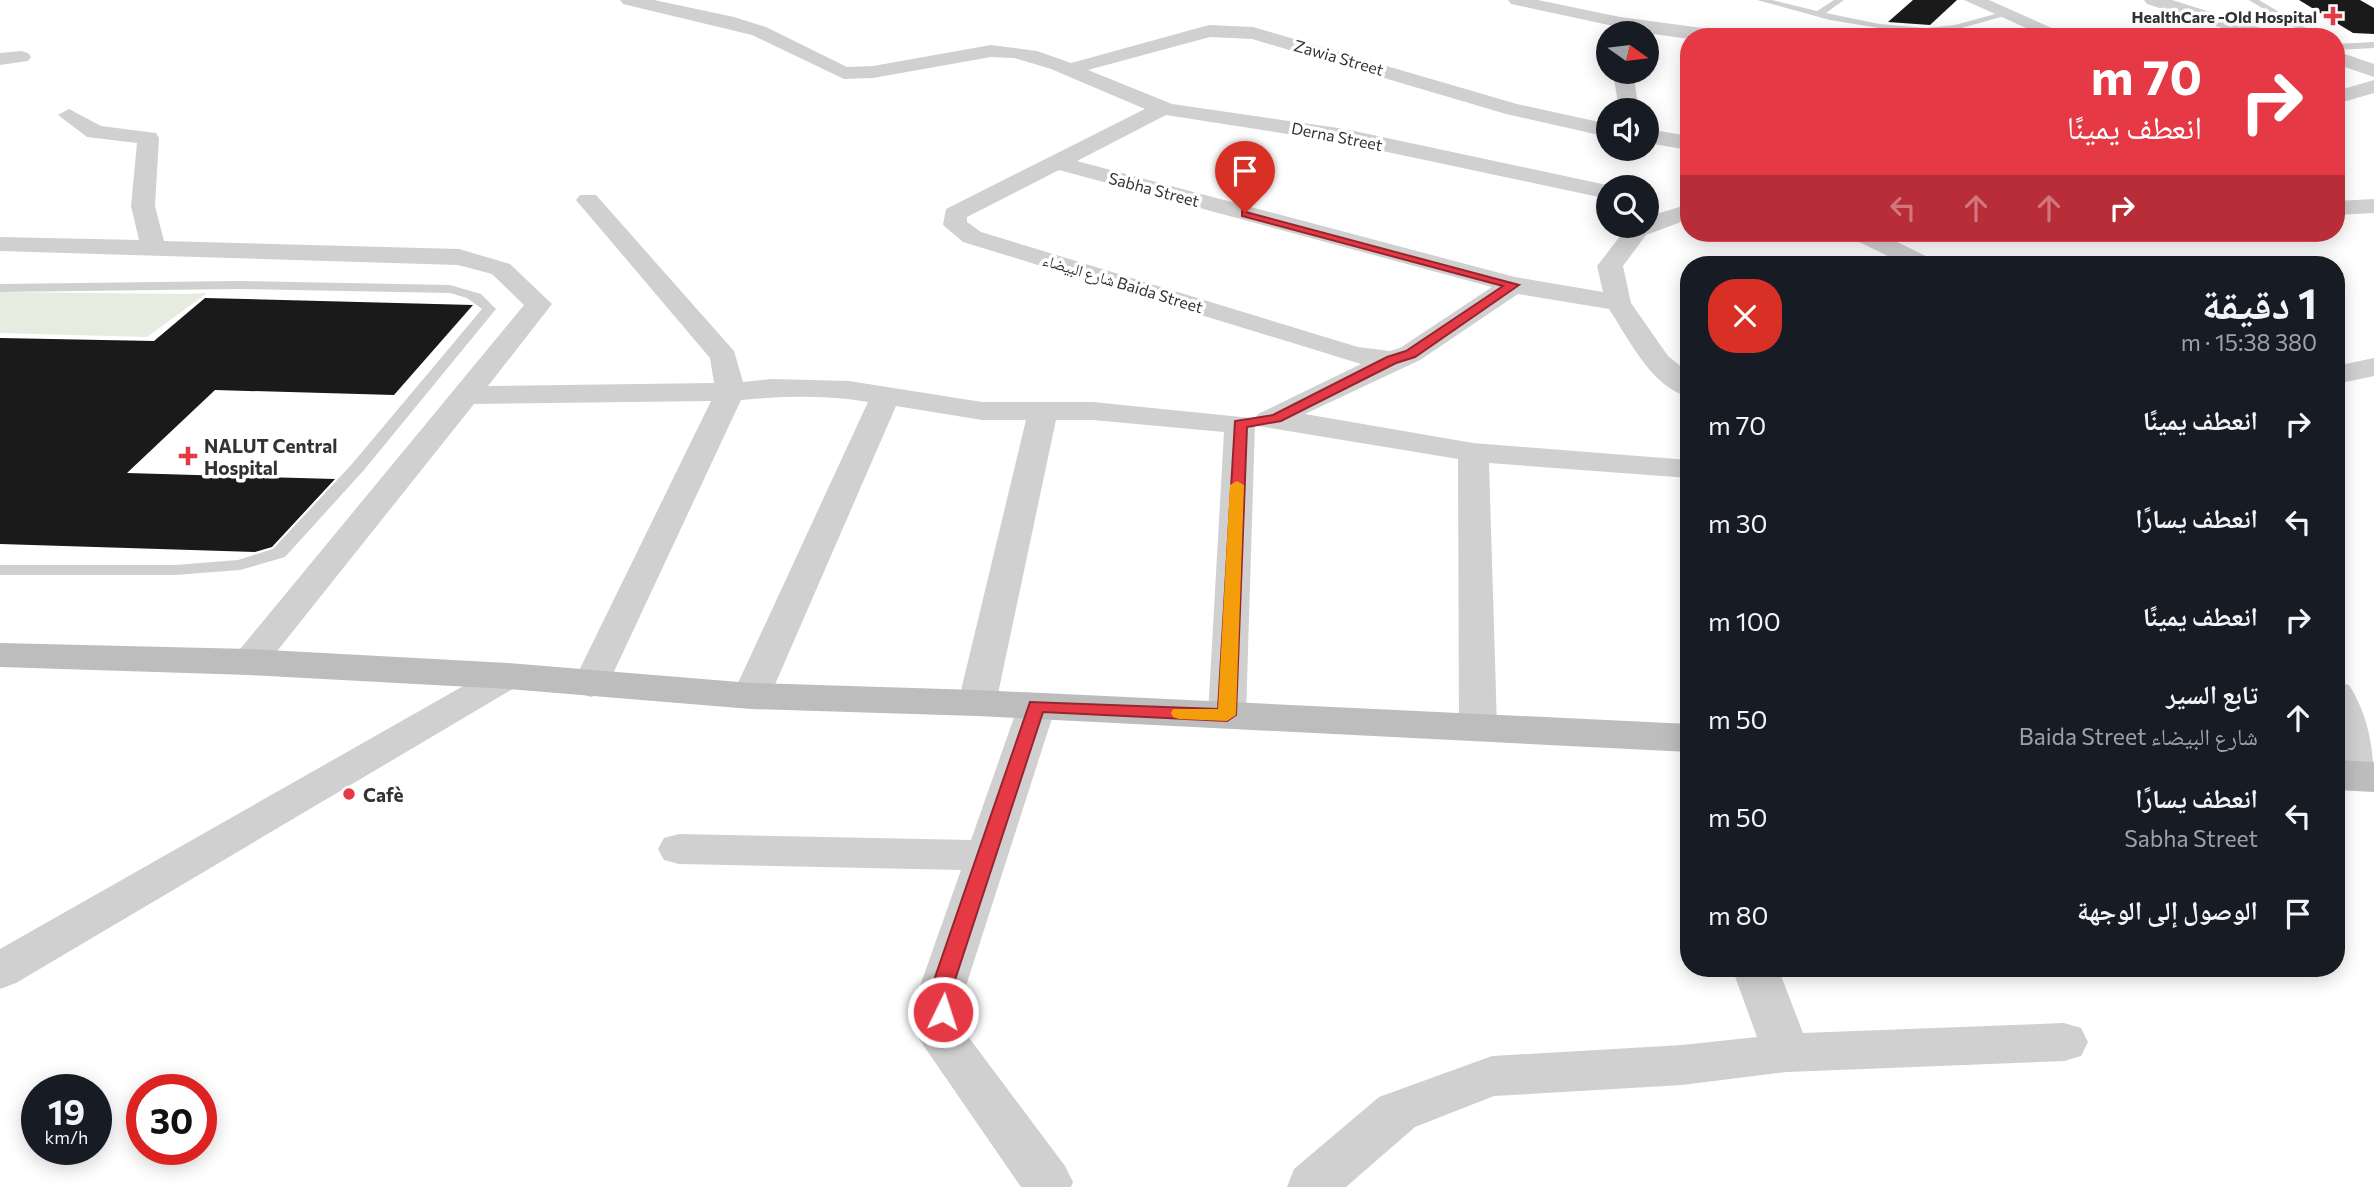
<!DOCTYPE html>
<html lang="ar">
<meta charset="utf-8">
<style>
body{margin:0;font-family:Commissioner,"Noto Naskh Arabic",sans-serif;background:#20242c;color:#f1f3f6;direction:rtl;height:100vh;display:flex;flex-direction:column;font-size:26px;white-space:nowrap}
*{box-sizing:border-box;margin:0}
p{font-size:23px;color:#9ea1a6}
.icon{flex:none;width:38px;height:38px;fill:none;stroke:currentColor;stroke-width:2;stroke-linecap:round;stroke-linejoin:round}
.map{position:relative;flex:1;overflow:hidden;direction:ltr}
.side{position:absolute;left:1680px;top:256px;width:665px;height:721px;display:flex;flex-direction:column;background:#171b24;border-radius:28px;box-shadow:0 4px 18px #0003;direction:rtl}
.side>*{flex:none}
.banner{position:absolute;left:1680px;top:28px;width:665px;height:214px;border-radius:28px;box-shadow:0 4px 18px #0003;direction:rtl;background:#e63946;color:#fff;overflow:hidden}
.needle{width:46px;rotate:104deg}
.buttons{position:absolute;left:1596px;top:21px;display:grid;gap:14px}
.buttons a{display:grid;place-items:center;width:63px;height:63px;border-radius:50%;background:#171b24;box-shadow:0 4px 18px #0003;font-size:35px}
.speed{position:absolute;left:21px;top:1074px;display:flex;gap:14px;font-size:35px;font-weight:700;text-align:center}
.speed>*{display:grid;place-content:center;width:91px;height:91px;border-radius:50%;background:#171b24;box-shadow:0 4px 18px #0003;line-height:1}
.speed small{font-size:18px;font-weight:400}
.speed .limit{border:10px solid #d22;background:#fff;color:#111}
.pin{position:absolute;display:grid;place-items:center;width:60px;height:60px;color:#fff;margin:-72px -30px;border-radius:50% 50% 50% 0;rotate:-45deg;box-shadow:0 0 7px #0007}
.pin .icon{rotate:45deg}
.me{position:absolute;width:77px;margin:-38px;rotate:4deg;stroke-linejoin:round;filter:drop-shadow(0 0 5px #0008)}
.turn{display:flex;align-items:center;gap:24px;height:147px;padding:0 28px;font-size:32px}
.turn .icon{width:91px;height:91px;stroke-width:2.5}
.turn b{display:block;font-size:49px;line-height:60px}
.lanes{display:flex;align-items:center;height:66px;padding:0 28px;background:#0003;justify-content:center;gap:35px;direction:ltr}
.lanes .off{opacity:.35}
.round{display:grid;place-items:center;flex:none;width:74px;height:74px;border-radius:28px;background:#20242c}
.headline{display:flex;align-items:center;justify-content:space-between;height:119px;padding:0 28px}
h1{font-size:42px;font-weight:700;line-height:52px}
ul{padding:0;list-style:none}
li{display:flex;align-items:center;gap:21px;height:98px;padding:0 28px}
li div{flex:1}
li b{display:block;font-size:26px}
li em{font-style:normal}
.map>svg:first-child{display:block}
.green{fill:#e6ecdf}
.building{fill:#1a1a1a}
.lines{fill:none;stroke-linecap:round;stroke-linejoin:round}
.lane{fill:#d0d0d0;fill-rule:evenodd}
.street{fill:#d0d0d0;fill-rule:evenodd}
.secondary{fill:#bdbdbd;fill-rule:evenodd}
.route{fill:#e63946;stroke:#96252e;stroke-width:2}
.slow{fill:#f59e0b}
.poi-dot{fill:#e63946;stroke:#fff;stroke-width:2.5}
.labels{text-anchor:middle;dominant-baseline:central;stroke-width:7;stroke-linejoin:round;paint-order:stroke}
.far-poi-label{font-size:16px;font-weight:bold;fill:#333;stroke:#fff;text-anchor:end}
.far-street-label{font-size:16px;fill:#333;stroke:#fff}
.poi-label{font-size:19px;font-weight:bold;fill:#333;stroke:#fff;text-anchor:start}
</style>
<div class="map">
<svg width="2374" height="1187" viewBox="0 0 2374 1187">
<rect width="100%" height="100%" fill="#fff"/>
<path class="green" d="M0,292L183,294L207,293L147,337L0,333Z"/>
<g class="building">
<path d="M1913,0H1957L1930,25L1888,22Z"/>
<path d="M2299,0H2360L2374,8V34L2353,33Z"/>
<path d="M205,298L473,305L394,395L215,390L127,473L335,479L272,547L255,552L0,544V338L154,341Z"/>
</g>
<g class="lines">
<g class="lane">
<path d="M1757,0H1772L1817,11L1834,0H1844L1826,13L1879,24L1926,28L1955,25L2006,11L2011,14L1948,32H1903L1830,20Z"/>
<path d="M2249,0H2259L2308,29L2300,31Z"/>
<path d="M2374,42V48L2336,50V44Z"/>
<path d="M237,281L450,285L481,294L496,309L364,470L285,557L240,570L175,575H0V565H175L238,560L273,549L352,464L482,309L467,298L450,293L237,289L0,292V284Z"/>
</g>
<g class="street">
<path d="M620,0H654L734,17L766,27L847,67L873,66L991,45L1037,51L1071,63L1209,25L1253,27L1517,104L1608,124V137L1506,114L1252,39L1210,37L1088,70L1172,104L1345,129L1616,187H1608V199L1345,143L1166,115L1077,161L1515,277L1603,292L1597,266L1628,226H1647V217L1689,204V219L1646,235L1623,266L1631,303L1668,356L1689,373V397C1651,387 1629,339 1609,309L1518,294L1420,360L1305,414L1473,443L1689,460V478L1489,463L1497,727L1492,736L1478,740L1464,736L1459,727L1458,459L1258,426L1254,420L1258,414L1361,364L963,242L943,225L946,209L1145,109L1051,69L1014,58L991,57L873,78L844,79L752,35L623,4ZM1059,170L1492,287L1400,348L1390,351L1358,347L981,232L967,222V217Z"/>
<path d="M1508,0H1538L1620,17L1725,31L1734,37L1689,39L1646,33L1511,4Z"/>
<path d="M1964,0H1989L2072,37H2046Z"/>
<path d="M2144,0H2172L2277,33L2279,37H2250L2147,4Z"/>
<path d="M21,51L28,53L31,57L28,61L0,65V53Z"/>
<path d="M2336,51L2374,64V77L2336,64Z"/>
<path d="M1613,72H1633L1639,110H1619Z"/>
<path d="M2374,80V93L2336,104V91Z"/>
<path d="M69,109L101,126L156,133L159,138L155,206L164,241L459,249L510,264L552,304L488,386L714,383L710,358L576,200L580,195H596L734,351L743,382L772,379L849,381L982,402H1093L1251,418L1255,424L1246,715L1241,724L1227,727L1213,724L1208,715L1224,432L1093,420H1056L996,703L990,712L977,715L964,712L958,703L1026,420H982L896,406L770,696L764,705L751,708L738,705L732,696L868,402C827,395 783,396 741,400L604,693L591,697L578,693L572,685L711,401L474,404L262,670L249,673L236,670L231,662L236,654L524,305L492,274L458,265L0,251V237L139,240L131,206L137,143L87,137L58,115Z"/>
<path d="M1647,129L1689,136V150L1647,143Z"/>
<path d="M2374,199V213L2336,215V201Z"/>
<path d="M1848,233H1879L1932,259L1936,264H1904L1851,238Z"/>
<path d="M2374,358V376L2336,384V366Z"/>
<path d="M508,664L521,668L527,676L521,684L16,983L0,989V949L495,668Z"/>
<path d="M2336,682L2349,685C2370,718 2374,753 2374,790L2358,787L2336,749Z"/>
<path d="M1037,694L1051,697L1056,706L966,986L967,1035L1065,1166L1073,1182L1071,1187H1021L919,1039L920,986L961,870L679,864L664,860L658,849L664,838L679,834L971,840L1018,706L1023,697Z"/>
<path d="M1732,968H1778L1803,1033L2064,1023L2081,1028L2088,1042L2081,1056L2064,1061L1787,1072L1682,1085L1494,1096L1415,1127L1346,1187H1287L1294,1169L1379,1097L1492,1056L1682,1045L1757,1037Z"/>
</g>
<g class="secondary">
<path d="M0,643L249,649L508,663L751,683L977,690L1689,724V752L977,716L751,709L508,689L249,675L0,667Z"/>
<path d="M2336,760L2374,762V792L2336,790Z"/>
</g>
</g>
<path class="route" d="M1242,211L1519,285L1415,357L1396,363L1281,421L1247,427L1236,715L1227,721L1043,712L953,986V1012L950,1018L943,1021L935,1018L932,1012V986L1030,702L1218,709L1235,421L1273,415L1387,357L1406,351L1503,286L1242,216Z"/>
<path class="slow" d="M1237,481L1244,485L1236,715L1227,721L1179,719L1173,717L1171,713L1173,709H1218L1230,485Z"/>
<g class="poi-dot">
<path d="M2329.5 5.5h7v7h7v7h-7v7h-7v-7h-7v-7h7z"/>
<path d="M184.5 445.5h7v7h7v7h-7v7h-7v-7h-7v-7h7z"/>
<circle cx="349" cy="794" r="7"/>
</g>
<g class="labels">
<g class="far-poi-label">
<text x="2317" y="16">HealthCare -Old Hospital</text>
</g>
<g class="far-street-label">
<text transform="translate(1339 57) rotate(16)">Zawia Street</text>
<text transform="translate(1337 136) rotate(11)">Derna Street</text>
<text transform="translate(1154 189) rotate(15)">Sabha Street</text>
<text transform="translate(1123 283) rotate(17)">شارع البيضاء Baida Street</text>
</g>
<g class="poi-label">
<text x="204" y="445">NALUT Central<tspan x="204" dy="22">Hospital</tspan></text>
<text x="363" y="794">Cafè</text>
</g>
</g>
</svg>
<div class="buttons">
<a><svg class="needle" viewBox="-14 -14 28 28"><path d="M0-13l5 13h-10z" fill="#e53935"/><path d="M0 13l5-13h-10z" fill="#9ea1a6"/></svg></a>
<a><svg class="icon" aria-label="sound" viewBox="0 0 24 24"><path d="M4 9h4l5-4v14l-5-4H4zM17 9q2 3 0 6"/></svg></a>
<a><svg class="icon" aria-label="search" viewBox="0 0 24 24"><circle cx="10" cy="10" r="6"/><path d="M15 15l6 6"/></svg></a>
</div>
<div class="speed"><div>19<small>km/h</small></div><div class="limit">30</div></div>
<div class="pin" style="left:1245px;top:213px;background:#d93025"><svg class="icon" aria-label="arrive" viewBox="0 0 24 24"><path d="M6 21V4h12l-3 4 3 4H6"/></svg></div>
<svg class="me" style="left:943px;top:1012px" viewBox="-20 -20 40 40"><circle r="17" fill="#e63946" stroke="#fff" stroke-width="3"/><path d="M0-11L8 9 0 5-8 9z" fill="#fff"/></svg>
<div class="banner">
<div class="turn"><svg class="icon" aria-label="right" viewBox="0 0 24 24"><path d="M7 20v-9h11M14 6l5 5-5 5"/></svg><div><b>70 m</b>انعطف يمينًا</div></div>
<div class="lanes"><svg class="icon off" aria-label="left" viewBox="0 0 24 24"><path d="M17 20v-9H6M10 6l-5 5 5 5"/></svg><svg class="icon off" aria-label="ahead" viewBox="0 0 24 24"><path d="M12 20V5M6 11l6-6 6 6"/></svg><svg class="icon off" aria-label="ahead" viewBox="0 0 24 24"><path d="M12 20V5M6 11l6-6 6 6"/></svg><svg class="icon" aria-label="right" viewBox="0 0 24 24"><path d="M7 20v-9h11M14 6l5 5-5 5"/></svg></div>
</div>
<section class="side">
<div class="headline"><div><h1>1 دقيقة</h1><p>380 m · 15:38</p></div><a class="round" style="background:#d93025;color:#fff"><svg class="icon" aria-label="close" viewBox="0 0 24 24"><path d="M6 6l12 12M18 6L6 18"/></svg></a></div>
<ul>
<li><svg class="icon" aria-label="right" viewBox="0 0 24 24"><path d="M7 20v-9h11M14 6l5 5-5 5"/></svg><div><b>انعطف يمينًا</b></div><em>70 m</em></li>
<li><svg class="icon" aria-label="left" viewBox="0 0 24 24"><path d="M17 20v-9H6M10 6l-5 5 5 5"/></svg><div><b>انعطف يسارًا</b></div><em>30 m</em></li>
<li><svg class="icon" aria-label="right" viewBox="0 0 24 24"><path d="M7 20v-9h11M14 6l5 5-5 5"/></svg><div><b>انعطف يمينًا</b></div><em>100 m</em></li>
<li><svg class="icon" aria-label="ahead" viewBox="0 0 24 24"><path d="M12 20V5M6 11l6-6 6 6"/></svg><div><b>تابع السير</b><p>شارع البيضاء Baida Street</p></div><em>50 m</em></li>
<li><svg class="icon" aria-label="left" viewBox="0 0 24 24"><path d="M17 20v-9H6M10 6l-5 5 5 5"/></svg><div><b>انعطف يسارًا</b><p>Sabha Street</p></div><em>50 m</em></li>
<li><svg class="icon" aria-label="arrive" viewBox="0 0 24 24"><path d="M6 21V4h12l-3 4 3 4H6"/></svg><div><b>الوصول إلى الوجهة</b></div><em>80 m</em></li>
</ul>
</section>
</div>
